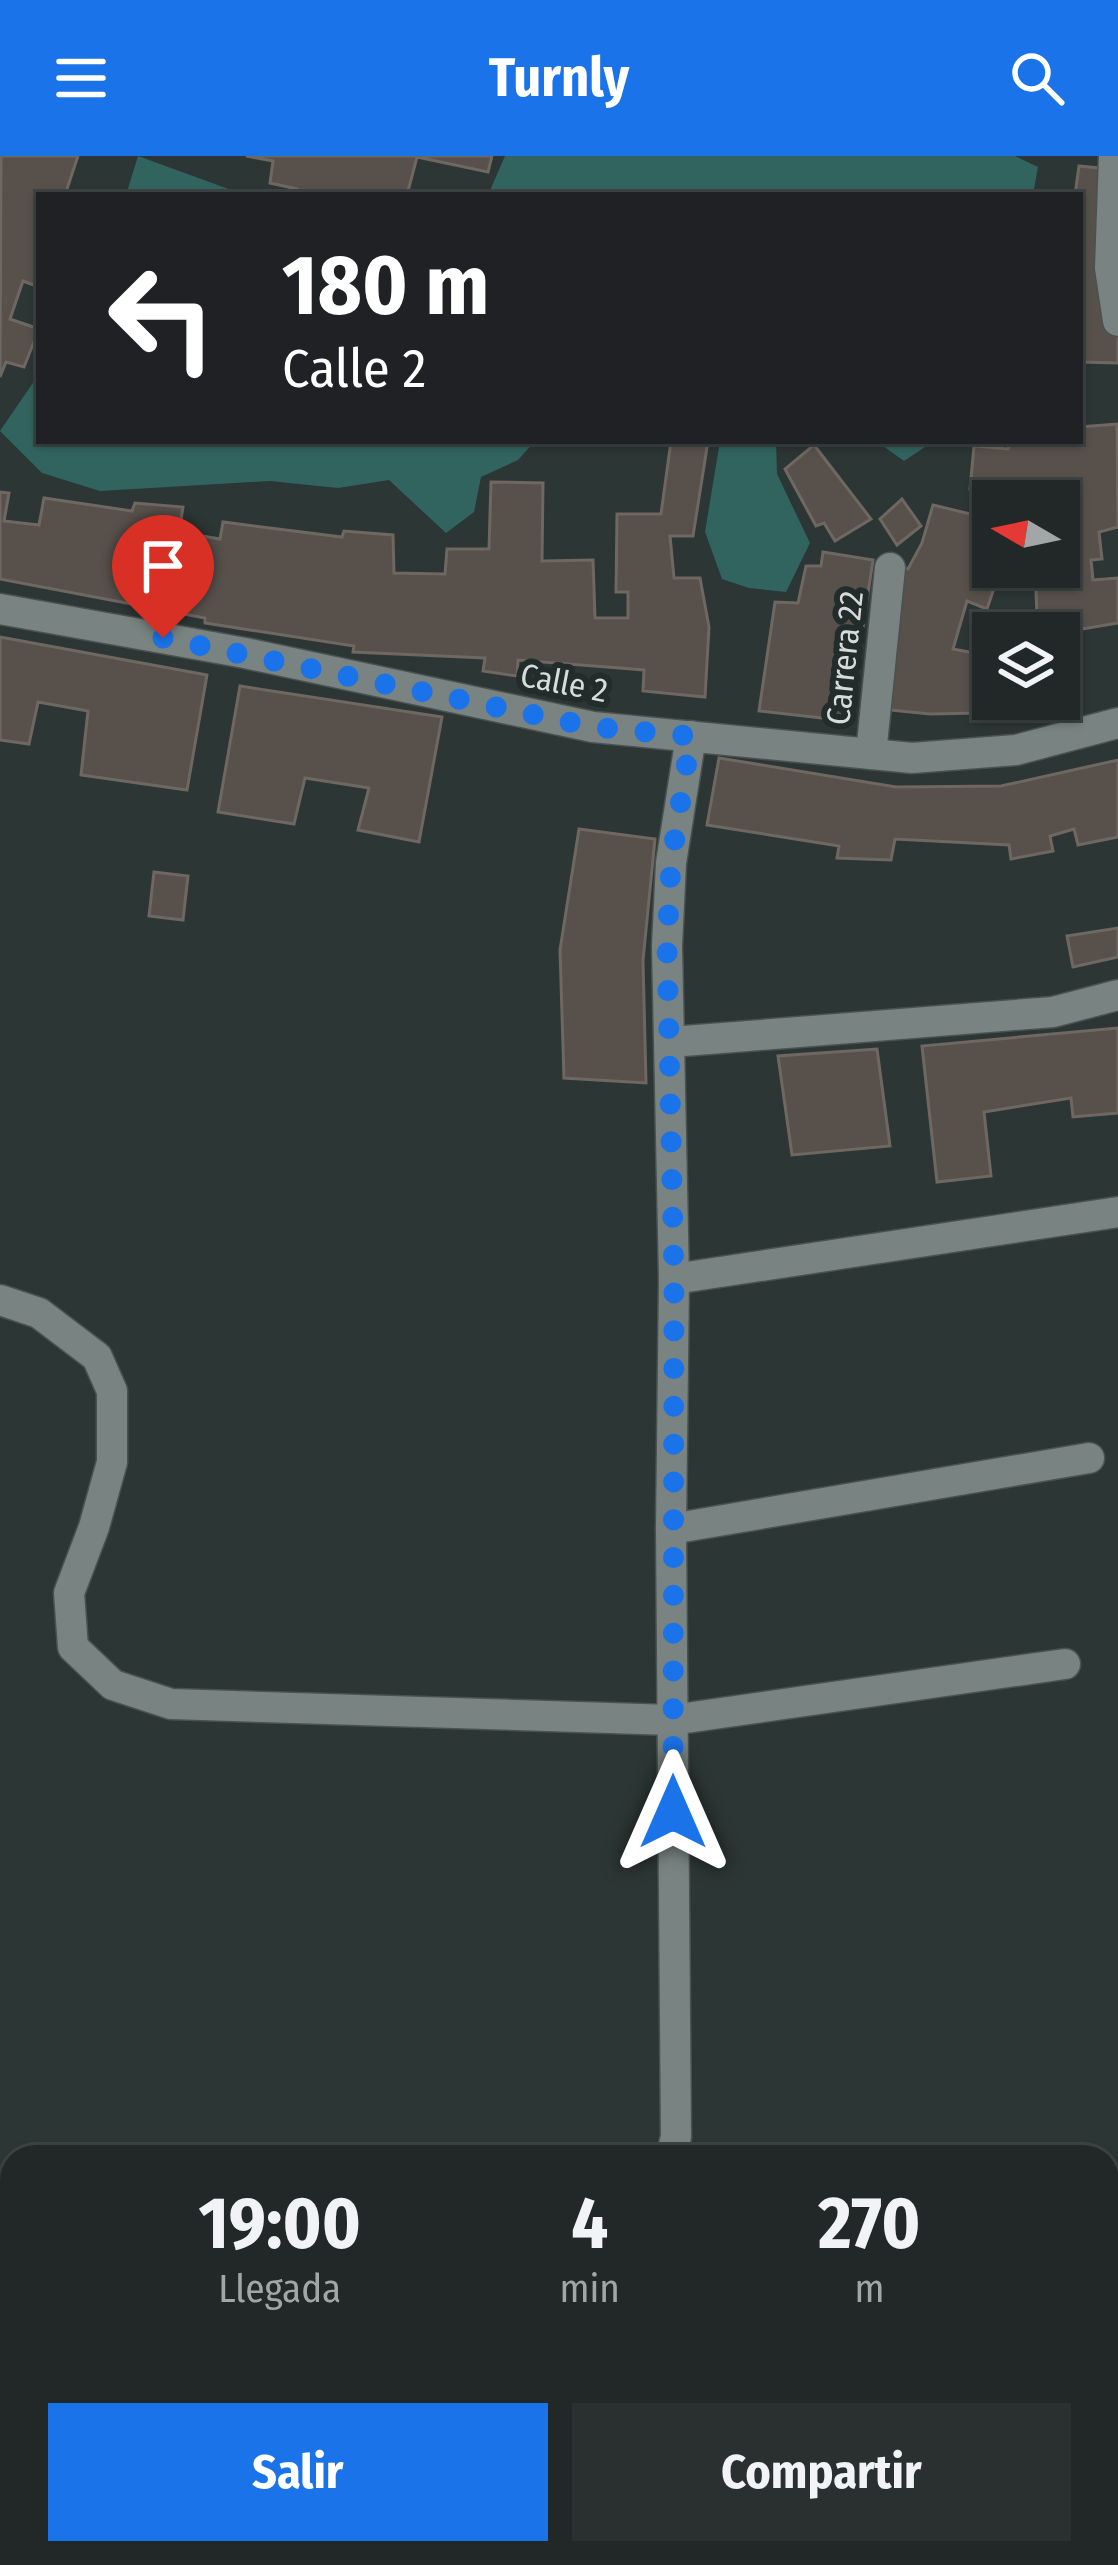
<!DOCTYPE html>
<html lang="es">
<style>
body{margin:0;font-family:"Fira Sans Condensed",sans-serif;background:#29302f;color:#f1f3f6;height:100vh;display:flex;flex-direction:column;font-size:45px;white-space:nowrap}
*{box-sizing:border-box;margin:0}
p{font-size:39px;color:#a2a6a7}
.icon{flex:none;width:66px;height:66px;fill:none;stroke:currentColor;stroke-width:2;stroke-linecap:round;stroke-linejoin:round}
.map{position:relative;flex:1;overflow:hidden}
.sheet{position:absolute;left:0px;top:1989px;width:1119px;height:420px;display:flex;flex-direction:column;background:#212827;border-radius:36px 36px 0 0;box-shadow:0 3px 9px #0004,0 0 0 3px #3e4444}
.sheet>*{flex:none}
.hud{position:absolute;left:36px;top:36px;width:1047px;height:252px;border-radius:0px;box-shadow:0 3px 9px #0004,0 0 0 3px #3e4444;background:#202124;color:#fff;overflow:hidden}
.needle{width:78px;rotate:279deg}
.buttons{position:absolute;left:972px;top:324px;display:grid;gap:24px}
.buttons a{display:grid;place-items:center;width:108px;height:108px;border-radius:0px;background:#212827;box-shadow:0 3px 9px #0004,0 0 0 3px #3e4444;font-size:60px}
.pin{position:absolute;display:grid;place-items:center;width:102px;height:102px;color:#fff;margin:-123px -51px;border-radius:50% 50% 50% 0;rotate:-45deg;box-shadow:0 0 12px #0007}
.pin .icon{rotate:45deg}
.me{position:absolute;width:132px;margin:-66px;rotate:0deg;stroke-linejoin:round;filter:drop-shadow(0 0 9px #0008)}
.turn{display:flex;align-items:center;gap:42px;height:252px;padding:0 48px;font-size:54px}
.turn .icon{width:156px;height:156px;stroke-width:2.5}
.turn b{display:block;font-size:84px;line-height:102px}
.eta{display:flex;justify-content:space-evenly;align-items:center;height:204px;text-align:center}
.eta b{font-size:72px;font-weight:700;line-height:84px}
.button{display:flex;gap:24px;margin-top:auto;padding:24px 48px}
.button a{flex:1;height:138px;border-radius:0px;background:#1a73e8;color:#fff;font-size:48px;font-weight:700;line-height:138px;text-align:center}
.button a+a{background:#29302f;color:#f1f3f6}
header{display:flex;justify-content:space-between;align-items:center;height:156px;padding:0 48px;background:#1a73e8;color:#fff;font-size:54px;font-weight:700}
.map>svg:first-child{display:block}
.forest{fill:#32645f}
.building{fill:#57504b;stroke:#6f6761;stroke-width:3}
.lines{fill:none;stroke-linecap:round;stroke-linejoin:round}
.street-casing{stroke:#4a5251;stroke-width:33}
.secondary-casing{stroke:#4a5251;stroke-width:33}
.street{stroke:#788382;stroke-width:30}
.secondary{stroke:#788382;stroke-width:30}
.route{stroke:#1a73e8;stroke-width:21;stroke-dasharray:0 37.8}
.labels{text-anchor:middle;dominant-baseline:central;stroke-width:12;stroke-linejoin:round;paint-order:stroke}
.street-label{font-size:33px;fill:#d6dcdb;stroke:#222c2a}
</style>
<header><svg class="icon" aria-label="menu" viewBox="0 0 24 24"><path d="M4 6h16M4 12h16M4 18h16"/></svg>Turnly<svg class="icon" aria-label="search" viewBox="0 0 24 24"><circle cx="10" cy="10" r="6"/><path d="M15 15l6 6"/></svg></header>
<div class="map">
<svg width="1118" height="2409" viewBox="0 0 1118 2409">
<rect width="100%" height="100%" fill="#2c3634"/>
<g class="forest">
<path d="M138,0L245,39H97L99,33L127,36Z"/>
<path d="M505,0H1015L1038,11L1033,39H488Z"/>
<path d="M39,218V285H535L518,304L481,321L474,356L446,377L389,324L338,332L270,325L100,335L42,317L0,275Z"/>
<path d="M720,285H776L777,318L810,387L786,436L749,432L722,423L705,376Z"/>
<path d="M876,285H934L904,305Z"/>
</g>
<g class="building">
<path d="M1,0H78L65,39H39V131L23,125L10,163L39,173L24,211L6,206L0,221Z"/>
<path d="M246,0H492L488,16L417,1L407,39H296L297,33L270,27L273,5Z"/>
<path d="M1079,10L1099,12L1118,131V207L1080,206V39H1075Z"/>
<path d="M1117,268L1118,371L1099,376L1102,403L1091,404L1093,424L1118,422V467L1070,475L1068,456L1037,460L1035,411H1059V345H1034L1035,325L1007,323L1005,337L970,333L974,290L1008,293L1009,288L1080,285V271Z"/>
<path d="M671,285H708L693,380H670L674,422H700L709,471L705,541L643,535L644,514L518,504L517,520L483,515L485,502L353,496L354,490L205,467V462L0,423V336L9,337L4,365L39,369L44,342L132,355L135,347L183,351L179,376L220,383L223,366L342,381L344,375L393,379L394,417L445,418L447,393H489L491,326L543,327L542,405L593,404L595,462H628V436H616L617,358H661Z"/>
<path d="M814,289L871,363L835,385L824,367L816,370L785,313Z"/>
<path d="M902,343L921,370L897,389L880,363Z"/>
<path d="M933,349L991,363L993,358L990,421L997,423L987,453L967,445L953,493L985,499V491H993V543H1035L1036,556L930,558L870,552L901,409L908,413L922,387Z"/>
<path d="M823,396L873,404L849,565L759,555L775,446L798,447L806,410H821Z"/>
<path d="M0,481L207,519L187,634L81,619L88,555L38,546L29,588L0,584Z"/>
<path d="M240,530L442,561L419,686L358,674L369,632L305,622L294,668L218,656Z"/>
<path d="M719,602L896,631L1001,630L1118,604V681L1078,689L1074,673L1050,680L1053,695L1011,703L1009,689L895,683L891,704L837,702L839,690L707,669Z"/>
<path d="M579,673L655,683L643,804L646,927L564,922L560,794Z"/>
<path d="M154,716L188,720L183,764L149,760Z"/>
<path d="M1118,772V801L1073,811L1067,780Z"/>
<path d="M1118,872V957L1073,961L1071,942L984,956L991,1020L937,1026L922,890Z"/>
<path d="M877,893L890,990L792,999L778,900Z"/>
</g>
<g class="lines">
<g class="street-casing">
<g id="street">
<path d="M1114,0L1110,112L1118,165"/>
<path d="M871,598L890,412"/>
<path d="M671,886L1053,856L1118,839"/>
<path d="M674,1123L1118,1056"/>
<path d="M0,1144L39,1157L97,1201L112,1235V1306L94,1371L69,1437L73,1491L113,1529L171,1548L672,1564L1065,1508"/>
<path d="M671,1373L1089,1302"/>
<path d="M671,2001L676,1981L671,1373L674,1123L667,790L671,707L691,580"/>
<path d="M0,2235L12,2237"/>
</g>
</g>
<g class="secondary-casing">
<path id="secondary" d="M0,453L245,497L593,571L912,602L1016,594L1118,567"/>
</g>
<use href="#street" class="street"/>
<use href="#secondary" class="secondary"/>
</g>
<g class="lines">
<path class="route" d="M163,482L593,571L691,580L671,707L667,790L674,1123L673,1656"/>
</g>
<g class="labels">
<g class="street-label">
<text transform="translate(845 502) rotate(-84)">Carrera 22</text>
<text transform="translate(564 527) rotate(11)">Calle 2</text>
</g>
</g>
</svg>
<div class="buttons">
<a><svg class="needle" viewBox="-14 -14 28 28"><path d="M0-13l5 13h-10z" fill="#e53935"/><path d="M0 13l5-13h-10z" fill="#a2a6a7"/></svg></a>
<a><svg class="icon" aria-label="layers" viewBox="0 0 24 24"><path d="M12 4l9 5-9 5-9-5zM3 14l9 5 9-5"/></svg></a>
</div>
<div class="pin" style="left:163px;top:482px;background:#d93025"><svg class="icon" aria-label="arrive" viewBox="0 0 24 24"><path d="M6 21V4h12l-3 4 3 4H6"/></svg></div>
<svg class="me" style="left:673px;top:1656px" viewBox="-20 -20 40 40"><path d="M0-17L14 15 0 8-14 15z" fill="#1a73e8" stroke="#fff" stroke-width="4"/></svg>
<div class="hud">
<div class="turn"><svg class="icon" aria-label="left" viewBox="0 0 24 24"><path d="M17 20v-9H6M10 6l-5 5 5 5"/></svg><div><b>180 m</b>Calle 2</div></div>
</div>
<section class="sheet">
<div class="eta">
<div><b>19:00</b><p>Llegada</p></div>
<div><b>4</b><p>min</p></div>
<div><b>270</b><p>m</p></div>
</div>
<div class="button"><a>Salir</a><a>Compartir</a></div>
</section>
</div>
